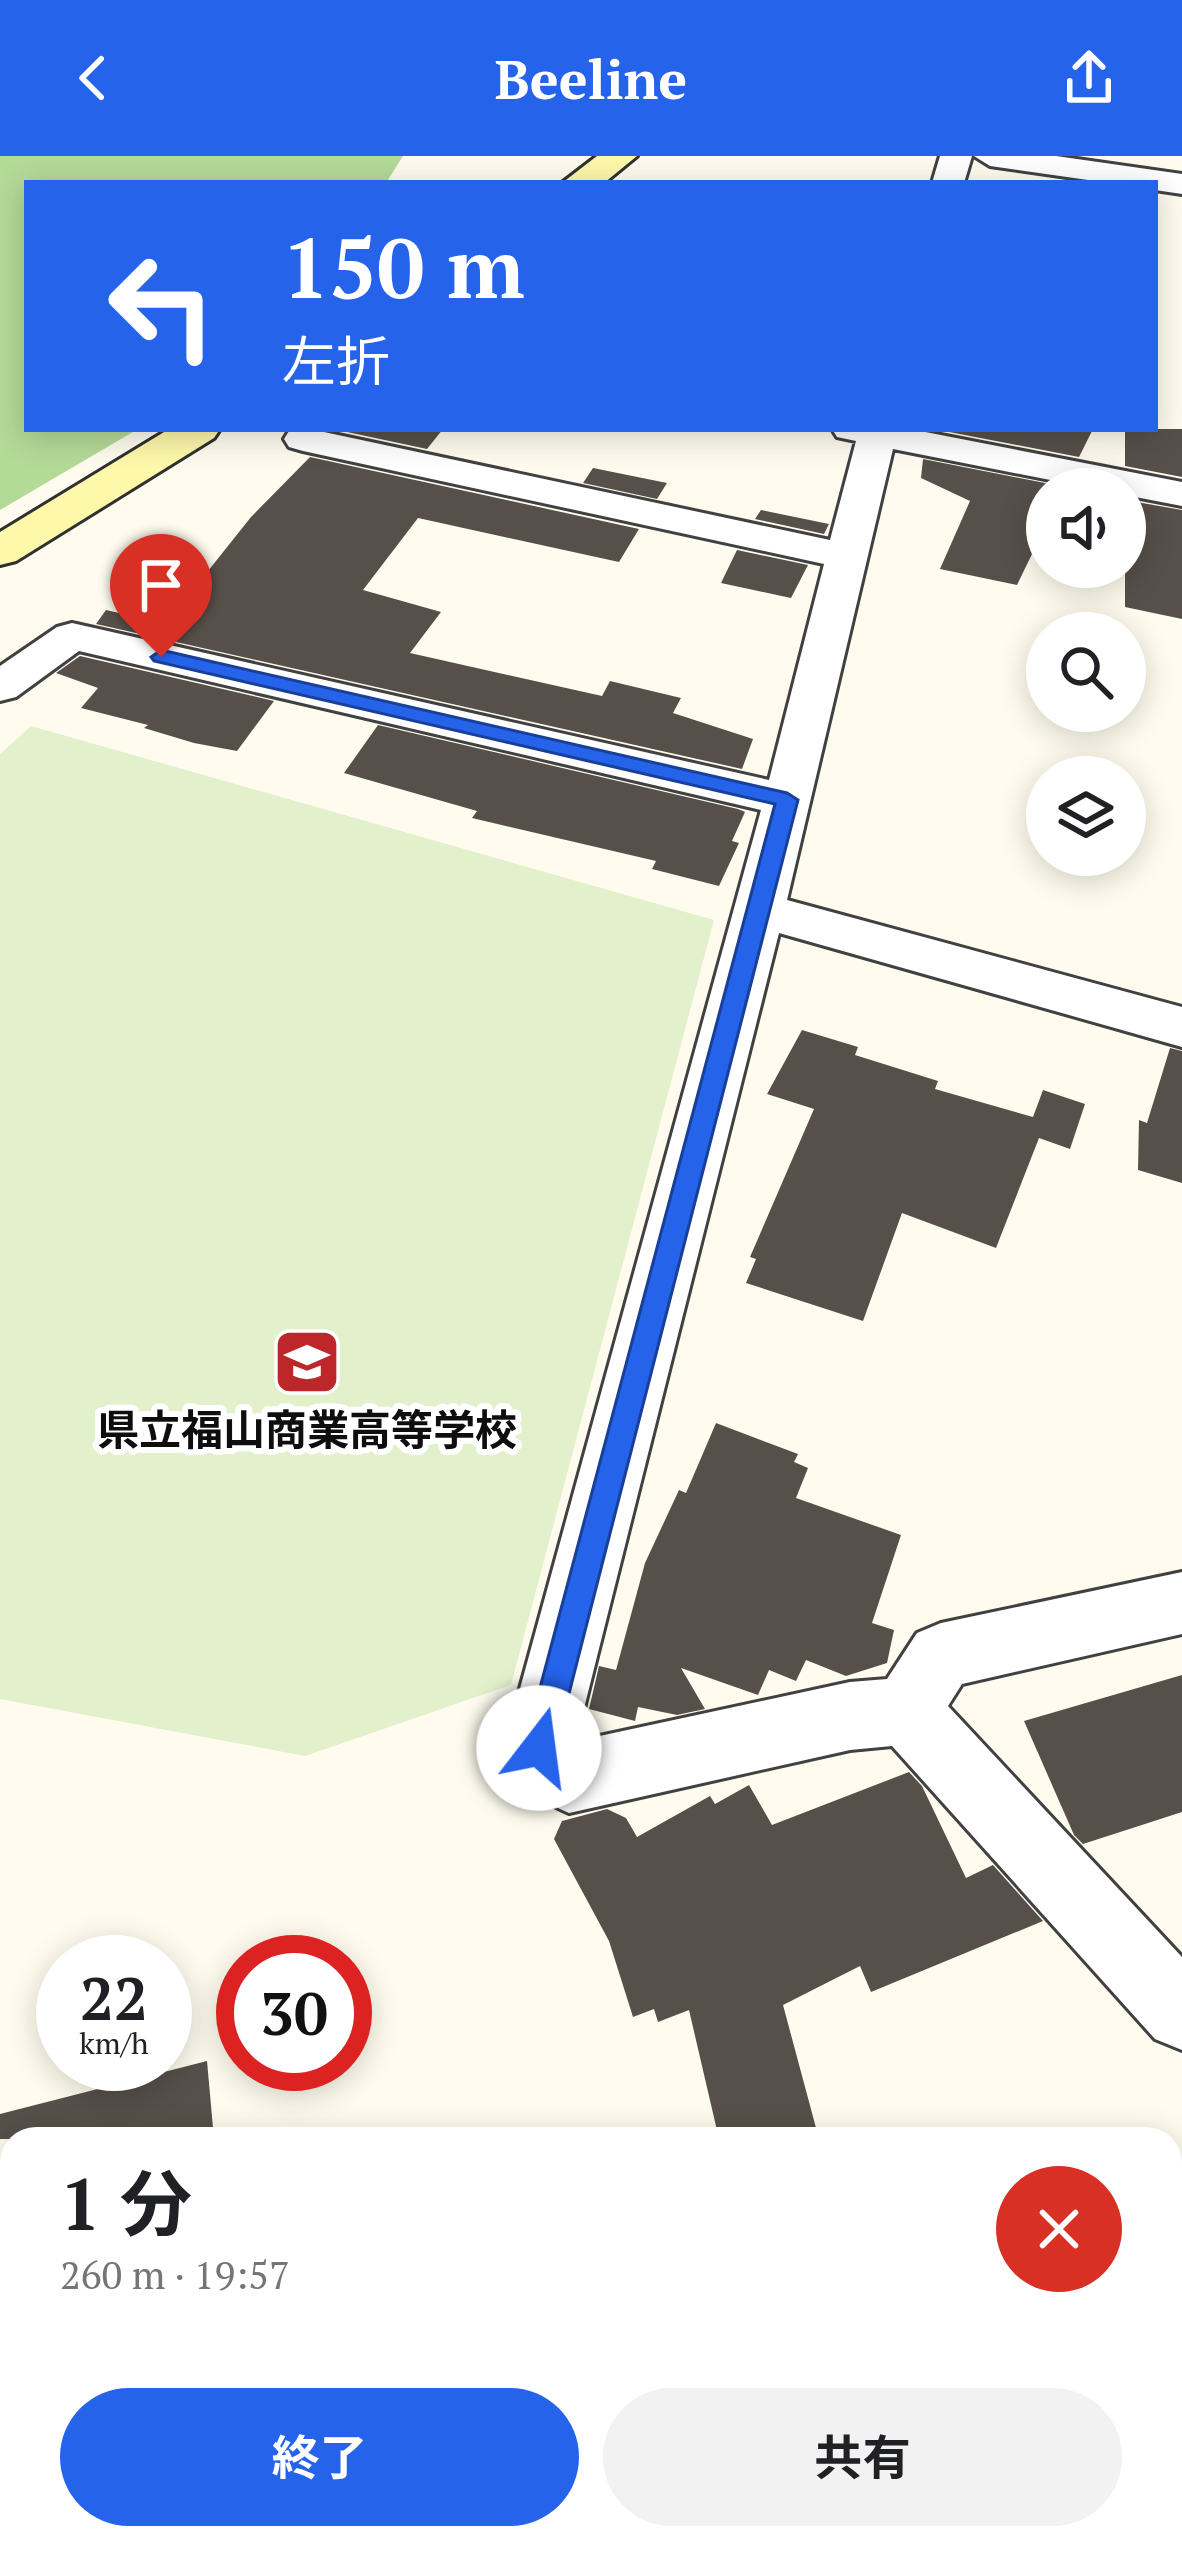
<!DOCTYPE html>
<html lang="ja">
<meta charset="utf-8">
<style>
body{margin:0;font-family:"PT Serif","Noto Sans JP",serif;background:#f2f2f2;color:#202124;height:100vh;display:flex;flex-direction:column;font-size:45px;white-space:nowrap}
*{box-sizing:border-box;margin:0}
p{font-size:39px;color:#757577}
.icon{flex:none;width:66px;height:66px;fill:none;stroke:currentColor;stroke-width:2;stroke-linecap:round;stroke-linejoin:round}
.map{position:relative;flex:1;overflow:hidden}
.panel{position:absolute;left:0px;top:1971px;width:1182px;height:423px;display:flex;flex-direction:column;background:#fff;border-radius:36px 36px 0 0;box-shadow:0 6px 30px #0003}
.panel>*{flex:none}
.hud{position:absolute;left:24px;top:24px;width:1134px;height:252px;border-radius:0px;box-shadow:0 6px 30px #0003;background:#2563eb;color:#fff;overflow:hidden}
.buttons{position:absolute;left:1026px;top:312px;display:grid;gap:24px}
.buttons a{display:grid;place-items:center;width:120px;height:120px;border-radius:50%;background:#fff;box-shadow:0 6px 30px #0003;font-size:60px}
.speed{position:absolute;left:36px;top:1779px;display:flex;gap:24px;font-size:60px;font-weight:700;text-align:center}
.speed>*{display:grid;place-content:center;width:156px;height:156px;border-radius:50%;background:#fff;box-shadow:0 6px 30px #0003;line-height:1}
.speed small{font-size:30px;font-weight:400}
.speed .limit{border:18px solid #d22;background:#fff;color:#111}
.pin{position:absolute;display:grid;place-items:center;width:102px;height:102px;color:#fff;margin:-123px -51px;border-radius:50% 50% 50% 0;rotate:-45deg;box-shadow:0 0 12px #0007}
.pin .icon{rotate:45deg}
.me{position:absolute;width:132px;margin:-66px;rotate:15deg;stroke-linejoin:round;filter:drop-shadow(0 0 9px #0008)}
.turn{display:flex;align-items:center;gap:42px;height:252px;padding:0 60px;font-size:54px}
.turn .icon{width:156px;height:156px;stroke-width:2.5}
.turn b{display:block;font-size:84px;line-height:102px}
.round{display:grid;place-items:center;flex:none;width:126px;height:126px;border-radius:63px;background:#f2f2f2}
.overview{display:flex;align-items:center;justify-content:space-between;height:204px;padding:0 60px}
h1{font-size:72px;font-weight:700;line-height:90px}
.cta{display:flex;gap:24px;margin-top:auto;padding:24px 60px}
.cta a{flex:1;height:138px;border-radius:72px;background:#2563eb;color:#fff;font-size:48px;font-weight:700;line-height:138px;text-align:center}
.cta a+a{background:#f2f2f2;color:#202124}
header{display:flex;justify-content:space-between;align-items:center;height:156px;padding:0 60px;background:#2563eb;color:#fff;font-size:54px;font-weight:700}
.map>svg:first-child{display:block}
.forest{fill:#b4da98}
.pitch{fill:#e2f0cb}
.building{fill:#57504a}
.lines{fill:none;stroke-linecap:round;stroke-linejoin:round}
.street-casing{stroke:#414141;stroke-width:6}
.secondary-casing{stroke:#303030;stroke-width:6}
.street{fill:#fff;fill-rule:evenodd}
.secondary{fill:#fef8ab;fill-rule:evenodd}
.route{fill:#2563eb;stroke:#184099;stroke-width:3}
.labels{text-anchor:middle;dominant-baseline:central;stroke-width:12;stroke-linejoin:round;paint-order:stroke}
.poi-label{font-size:42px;font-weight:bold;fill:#0e0e0e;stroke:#fff}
</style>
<header><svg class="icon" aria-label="back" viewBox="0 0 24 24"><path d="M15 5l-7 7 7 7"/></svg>Beeline<svg class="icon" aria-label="share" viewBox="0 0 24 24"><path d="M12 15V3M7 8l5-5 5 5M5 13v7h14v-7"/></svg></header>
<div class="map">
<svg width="1182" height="2393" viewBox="0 0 1182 2393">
<rect width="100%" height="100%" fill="#fffcef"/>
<path class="forest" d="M0,0H403L386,27H27V273H138L0,354Z"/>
<path class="pitch" d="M31,570L714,764L511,1529L305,1600L0,1543V598Z"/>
<g class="building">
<path d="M333,273H443L427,293Z"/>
<path d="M934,273H1093L1079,301Z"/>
<path d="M1125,273H1182V321L1125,310Z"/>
<path d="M310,301L639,373L619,406L418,362L363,434L441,456L410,497L602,540L610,525L681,542L673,557L753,583L742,613L96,468L106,454L150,464L157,455L173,459L251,361Z"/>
<path d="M923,303L1065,331L1047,333V367L1017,429L940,413L970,345L921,322Z"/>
<path d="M593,312L667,327L657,343L583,327Z"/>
<path d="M1125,344L1182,354V463L1125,451Z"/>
<path d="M761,354L829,368L824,378L755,363Z"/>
<path d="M737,394L808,409L791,442L721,427Z"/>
<path d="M80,500L274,545L237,595L194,587L144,572L148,569L81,552L98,532L56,517Z"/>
<path d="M378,569L738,653L745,656L732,685L739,687L719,730L652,713L656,705L472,662L477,655L344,617Z"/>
<path d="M802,874L858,891L855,899L938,925L935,933L1033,961L1043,934L1085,948L1070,993L1039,982L996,1092L902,1057L863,1165L746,1127L756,1103L750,1101L814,953L767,938Z"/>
<path d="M1170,892L1182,895V1027L1138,1014L1139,964L1147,967Z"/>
<path d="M716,1267L798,1298L794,1306L808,1312L796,1342L901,1379L872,1467L894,1474L887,1507L846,1520L806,1504L796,1525L769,1514L758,1539L681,1512L705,1553L677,1559L638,1551L635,1565L589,1553L599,1510L616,1514L645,1407L679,1334L686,1337Z"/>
<path d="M1182,1519V1656L1083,1688L1074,1679L1024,1565Z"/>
<path d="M909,1616L922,1630L966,1722L993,1709L1043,1765L871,1836L860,1810L783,1849L819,1983H719L689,1854L658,1866L654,1853L633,1861L609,1785L554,1683L562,1665L607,1653L626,1662L637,1681L710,1640L715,1648L749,1629L772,1669Z"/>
<path d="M207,1905L214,1983H0V1958Z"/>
</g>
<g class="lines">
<g class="street-casing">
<g id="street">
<path d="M940,0H972L964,27H932Z"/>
<path d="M974,0H1056L1182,18V38L1155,34V27H1109L990,10Z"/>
<path d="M310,273L830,384L856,285L837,281L832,273H910L1182,326V350L1125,339V333H1096L893,293L787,744L1182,851V891L779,777L577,1580L581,1584L850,1526L887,1523L917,1477L941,1467L1182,1416V1478L962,1528L948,1550L1182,1801V1894L1155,1883L892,1590L850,1594L569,1657C537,1644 518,1623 504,1591L761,654L79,495L16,541L0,545V510L57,471L72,467L769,624L824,408L303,295L289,291L284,283L289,275Z"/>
</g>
</g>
<g class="secondary-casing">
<g id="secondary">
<path d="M597,0H637L604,27H562Z"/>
<path d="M169,273H220L214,282L16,405L0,409V376Z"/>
</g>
</g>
<use href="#street" class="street"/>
<use href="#secondary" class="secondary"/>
</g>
<path class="route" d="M161,494L787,637L798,644L555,1592L551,1603L539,1607L528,1603L524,1592L775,648L154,505L151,501Z"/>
<defs>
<g id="school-square" transform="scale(3.45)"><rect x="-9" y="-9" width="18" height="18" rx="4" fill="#bd2729" stroke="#fff"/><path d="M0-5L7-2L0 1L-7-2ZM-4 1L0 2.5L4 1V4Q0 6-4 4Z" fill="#fff"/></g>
</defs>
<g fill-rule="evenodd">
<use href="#school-square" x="307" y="1206"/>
</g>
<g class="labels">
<g class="poi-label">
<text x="307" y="1273">県立福山商業高等学校</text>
</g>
</g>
</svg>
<div class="buttons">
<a><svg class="icon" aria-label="sound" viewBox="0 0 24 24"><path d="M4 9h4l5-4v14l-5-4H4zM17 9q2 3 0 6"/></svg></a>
<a><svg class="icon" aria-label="search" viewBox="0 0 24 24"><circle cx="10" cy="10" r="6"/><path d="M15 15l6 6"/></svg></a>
<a><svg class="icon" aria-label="layers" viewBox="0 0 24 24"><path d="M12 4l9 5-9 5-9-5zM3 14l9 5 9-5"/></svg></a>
</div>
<div class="speed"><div>22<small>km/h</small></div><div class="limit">30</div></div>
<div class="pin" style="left:161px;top:501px;background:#d93025"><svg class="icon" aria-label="arrive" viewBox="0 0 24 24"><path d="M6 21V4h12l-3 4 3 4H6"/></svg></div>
<svg class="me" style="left:539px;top:1592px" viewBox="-20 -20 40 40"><circle r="19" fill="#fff"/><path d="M0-13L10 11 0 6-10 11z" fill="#2563eb"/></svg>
<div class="hud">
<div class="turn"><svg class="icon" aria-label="left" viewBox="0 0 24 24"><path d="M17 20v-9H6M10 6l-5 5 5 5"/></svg><div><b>150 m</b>左折</div></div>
</div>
<section class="panel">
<div class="overview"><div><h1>1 分</h1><p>260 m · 19:57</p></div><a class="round" style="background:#d93025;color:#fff"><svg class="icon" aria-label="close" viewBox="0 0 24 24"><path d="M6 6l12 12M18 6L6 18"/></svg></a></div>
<div class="cta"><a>終了</a><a>共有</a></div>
</section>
</div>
